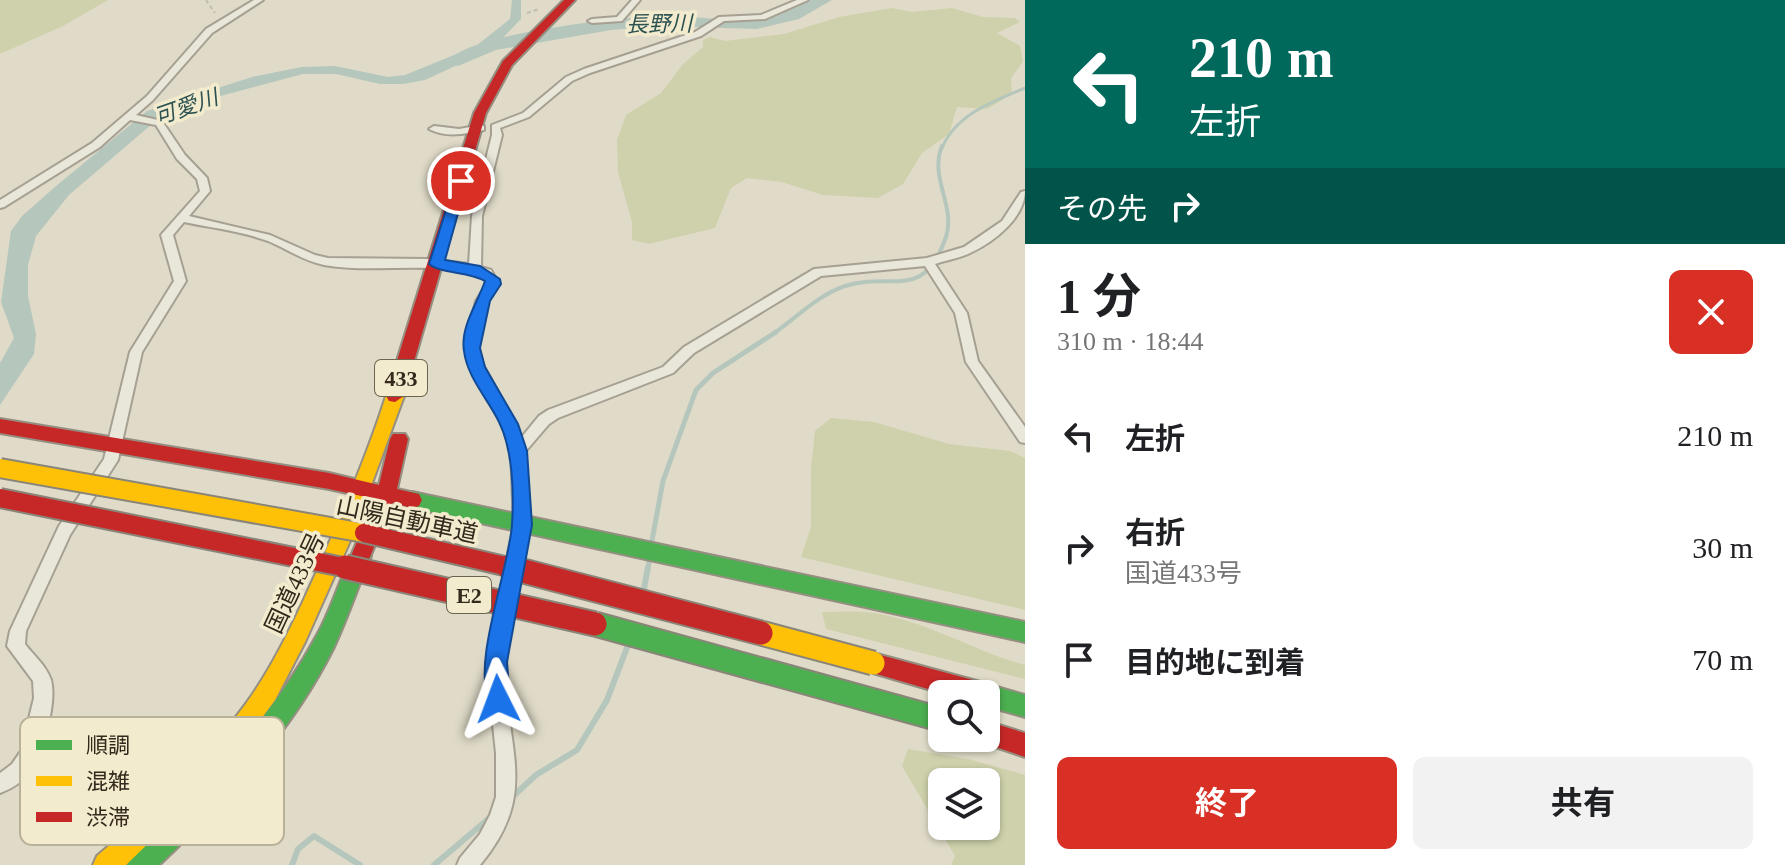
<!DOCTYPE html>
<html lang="ja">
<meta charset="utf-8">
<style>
body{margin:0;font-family:"Times New Roman","Noto Sans JP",serif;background:#f2f2f2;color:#202124;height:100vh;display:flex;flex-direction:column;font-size:30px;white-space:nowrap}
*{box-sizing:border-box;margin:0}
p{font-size:26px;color:#757577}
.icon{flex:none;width:44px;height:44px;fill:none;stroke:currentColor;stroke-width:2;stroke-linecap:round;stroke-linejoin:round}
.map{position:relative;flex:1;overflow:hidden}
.panel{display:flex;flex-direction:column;background:#fff;width:760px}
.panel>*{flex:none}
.hud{background:#00695c;color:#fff;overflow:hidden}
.fabs{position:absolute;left:928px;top:680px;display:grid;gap:16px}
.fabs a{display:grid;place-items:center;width:72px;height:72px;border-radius:12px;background:#fff;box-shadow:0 2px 6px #0004;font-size:40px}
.pin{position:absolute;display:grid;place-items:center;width:68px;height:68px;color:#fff;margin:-34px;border:4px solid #fff;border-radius:50%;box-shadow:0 2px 8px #0007}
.me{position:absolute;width:88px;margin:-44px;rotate:357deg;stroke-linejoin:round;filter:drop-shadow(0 0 6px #0008)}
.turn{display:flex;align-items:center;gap:28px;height:168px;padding:0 32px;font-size:36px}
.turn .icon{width:104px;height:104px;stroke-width:2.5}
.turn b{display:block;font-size:56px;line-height:68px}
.then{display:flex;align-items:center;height:76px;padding:0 32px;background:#0003;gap:16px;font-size:30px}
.round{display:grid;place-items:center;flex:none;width:84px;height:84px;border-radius:12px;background:#f2f2f2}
.headline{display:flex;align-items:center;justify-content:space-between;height:136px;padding:0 32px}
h1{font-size:48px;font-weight:700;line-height:60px}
.cta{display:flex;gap:16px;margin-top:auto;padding:16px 32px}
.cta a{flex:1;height:92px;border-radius:12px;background:#d93025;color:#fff;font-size:32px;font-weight:700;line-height:92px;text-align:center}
.cta a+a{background:#f2f2f2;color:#202124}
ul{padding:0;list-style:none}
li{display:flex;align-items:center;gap:24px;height:112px;padding:0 32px}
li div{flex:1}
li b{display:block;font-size:30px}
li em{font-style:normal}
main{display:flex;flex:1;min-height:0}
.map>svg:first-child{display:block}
.green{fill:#ced1ab;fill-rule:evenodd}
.water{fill:#b5c6bc}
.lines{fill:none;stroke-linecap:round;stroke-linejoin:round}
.stream-far3{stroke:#b5c6bc;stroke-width:3}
.stream-far2{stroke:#b5c6bc;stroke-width:4}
.stream-far1{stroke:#b5c6bc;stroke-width:5}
.stream{stroke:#b5c6bc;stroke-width:6}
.river{fill:#b5c6bc;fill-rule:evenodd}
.street-casing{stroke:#a5a092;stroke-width:4}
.fast-casing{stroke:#958f82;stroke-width:4}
.slow-casing{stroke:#958f82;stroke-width:4}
.jam-casing{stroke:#958f82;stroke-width:4}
.path{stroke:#c1bcb2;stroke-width:2;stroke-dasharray:4 3;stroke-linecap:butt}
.street{fill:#e9e6da;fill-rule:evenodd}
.fast{fill:#4caf50;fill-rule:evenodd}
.slow{fill:#ffc107;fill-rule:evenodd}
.jam{fill:#c62828;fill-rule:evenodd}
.fast-bridge-casing{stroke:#8a8579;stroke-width:27;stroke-linecap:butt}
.slow-bridge-far1-casing{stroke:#8a8579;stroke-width:22;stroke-linecap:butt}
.slow-bridge-casing{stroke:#8a8579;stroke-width:27;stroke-linecap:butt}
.jam-bridge-far1-casing{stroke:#8a8579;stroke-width:22;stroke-linecap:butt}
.jam-bridge-casing{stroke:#8a8579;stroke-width:27;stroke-linecap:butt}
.fast-bridge{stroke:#4caf50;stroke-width:23}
.slow-bridge-far1{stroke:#ffc107;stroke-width:18}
.slow-bridge{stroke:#ffc107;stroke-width:23}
.jam-bridge-far1{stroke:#c62828;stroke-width:18}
.jam-bridge{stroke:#c62828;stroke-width:23}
.route{fill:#1a73e8;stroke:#114b97;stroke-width:2}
.labels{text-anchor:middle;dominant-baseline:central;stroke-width:7;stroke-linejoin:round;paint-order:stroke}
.far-water-label{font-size:22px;font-style:italic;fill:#2c5252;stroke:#f3ebce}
.shield{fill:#f3ebce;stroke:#6d6351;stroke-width:2}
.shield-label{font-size:22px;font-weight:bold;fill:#33291c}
.street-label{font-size:24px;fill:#33291c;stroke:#f3ebce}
.key{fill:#f3ebce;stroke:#b9b199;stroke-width:2}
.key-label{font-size:22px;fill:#33291c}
</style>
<main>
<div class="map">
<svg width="1025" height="865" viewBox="0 0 1025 865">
<rect width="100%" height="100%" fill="#e0dbc8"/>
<g class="green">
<path d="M0,0H108L63,26L0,54Z"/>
<path d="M892,8L912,12L952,8L983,17L1015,18L1020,22L997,33L1020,46L1023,62L1011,78L1012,94L987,109L957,107L949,134L922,153L903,184L878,198L823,195L782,182L747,178L731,188L715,228L649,244L632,240V222L618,172L617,140L626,115L661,93L683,64L703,47V40L710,37L725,41L784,34L839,17Z"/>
<path d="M831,418L874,422L949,444L1010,451L1025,458V610L801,557L811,527V468L815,431Z"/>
<path d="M822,612C836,612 851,611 865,612C921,617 972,651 1025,665V679L826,629Z"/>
<path d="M908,749L968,759L1025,775V865H951L955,856L902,766ZM942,782H986V826H942Z"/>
</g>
<path class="water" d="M512,0H521V19L492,49L425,80L403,84H380L336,74H303L183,106L159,118L69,195L36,236L28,265V296L36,334L34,354L0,405V363L14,338L1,302L11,231L22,216L56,186L147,111L252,77L302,67L335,66L388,77L405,75L476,46L510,19Z"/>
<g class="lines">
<path class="stream-far3" d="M942,148C956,114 994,101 1025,88"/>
<path class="stream-far2" d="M773,334C796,318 818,295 845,286C893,271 923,303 946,237C956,206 929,178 942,146"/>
<g class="stream-far1">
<path d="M651,546L663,481L696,390L713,373L776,332"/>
<path d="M648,569L650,556"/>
</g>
<g class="stream">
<path d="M644,589L648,567"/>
<path d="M509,800L536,775L577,750L607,700L628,645"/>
<path d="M292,865L298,849L314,836L360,865"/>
<path d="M434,865L493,815"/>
</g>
<path class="river" d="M811,0H832L799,19L757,29L661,26L611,30L496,50L458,66L449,60C472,33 622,17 661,16C693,15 728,23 759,18C777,15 794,8 811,0Z"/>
<g class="street-casing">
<g id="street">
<path d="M254,0H263L212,33L153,100L136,115L162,121L185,155L207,178L210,191L189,216L270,235L315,255L328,258L428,259L469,264L472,216L492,135V125L523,113L566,77L584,69L695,32L719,17L761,15L797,0H808L765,19L724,21L701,36L590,73L572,81L529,117L500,128L502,135L482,216L481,267L491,270L499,284L488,301L477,348L484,367L516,424L521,438L539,416L548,410L663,367L684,347L814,269L927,258L964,247L1002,221L1021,192L1025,191C1025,217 995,241 972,252C961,258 947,260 935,264L967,313L978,361L1025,427V443L1020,442L966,362L955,313L925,266L821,276L694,353L673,373L558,418L549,424L525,452L530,525L521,568L519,573L513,575L507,573L505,568L514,525L511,451L502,424L470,367L465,348L476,301L487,284L483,276C430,260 377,274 324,265C304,261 287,249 268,241C241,231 212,228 184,222L173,235L186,281L142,352L118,460L70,535L26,631L25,644C34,656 46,665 51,680C57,702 43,753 30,771C23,782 11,789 0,793V773L12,764L21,751L34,698L33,681L7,646L10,631L59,526L104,459L130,352L174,281L161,235L200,191L197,179L177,159L156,125L130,120L100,147L4,207L0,208V200L92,143L147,96L206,29Z"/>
<path d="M632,0H640L622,21L592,23L588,21L592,19L617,17Z"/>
<path d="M481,125L484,126V130C466,134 446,138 429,129L434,126L459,129Z"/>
<path d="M507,597L513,599L515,604C510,628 504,653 505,677C509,754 537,797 480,865H457L460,858L480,834L490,815L496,797V753L487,669L499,604L501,599Z"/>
</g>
</g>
<g class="fast-casing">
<g id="fast">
<path d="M412,492L1025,622V642L412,508L405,506L402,500L405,494Z"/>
<path d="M361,547L368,550L371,556C358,586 348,617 334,647C292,732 227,800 159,865H127L131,856C202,789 271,721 317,635C332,608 340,578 354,550Z"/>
<path d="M986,684L1025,695V717L986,706V694H975L978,687Z"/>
</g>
</g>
<g class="slow-casing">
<path id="slow" d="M395,390L404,396L354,532L305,642L275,700L221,773L126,865H93L97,856C151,810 203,762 245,705C275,664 296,617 317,571C342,513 367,456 386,396Z"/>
</g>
<g class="jam-casing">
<g id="jam">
<path d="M564,0H575L512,65L486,113L404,396L395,402L389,401L386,396L474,113L503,61Z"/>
<path d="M0,419L329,473L379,485L390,439L393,434H405L408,439L397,489L419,494L422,500L419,506L412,508L392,503L368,562L361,565L354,562L351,556L375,499L329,489L0,433Z"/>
<path d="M873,653L984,683L992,686L995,694L992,702L986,704V694H945L873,673L865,670L862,663L865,656Z"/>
<path d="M986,721L1025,733V757L978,741L976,738H986Z"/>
</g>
</g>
<g class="path">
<path d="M206,0L215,13"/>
<path d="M527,13L539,9"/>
</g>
<use href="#street" class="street"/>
<use href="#fast" class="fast"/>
<use href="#slow" class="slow"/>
<use href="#jam" class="jam"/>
<g class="fast-bridge-casing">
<path id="fast-bridge" d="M595,624L932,717"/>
</g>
<g class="slow-bridge-far1-casing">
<path id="slow-bridge-far1" d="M0,468L364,533"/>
</g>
<g class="slow-bridge-casing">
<path id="slow-bridge" d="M761,633L873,663"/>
</g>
<g class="jam-bridge-far1-casing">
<g id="jam-bridge-far1">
<path d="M0,498L353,569"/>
<path d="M364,533L517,569"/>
</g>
</g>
<g class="jam-bridge-casing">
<g id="jam-bridge">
<path d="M345,567L595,624"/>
<path d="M508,567L761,633"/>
</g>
</g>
<use href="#fast-bridge" class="fast-bridge"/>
<use href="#slow-bridge-far1" class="slow-bridge-far1"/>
<use href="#slow-bridge" class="slow-bridge"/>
<use href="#jam-bridge-far1" class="jam-bridge-far1"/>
<use href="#jam-bridge" class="jam-bridge"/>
</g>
<path class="route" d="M456,178L467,181L445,260L480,266L500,279L501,284L490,301L480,348L485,367L518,424L527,451L532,525L507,662L510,699L507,707L498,710L490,707C471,661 508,575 512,525C514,494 513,450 499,422C488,399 467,377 464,351C460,327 478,302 485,281C468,271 441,274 429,264Z"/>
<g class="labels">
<g class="far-water-label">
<text transform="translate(659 24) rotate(-1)">長野川</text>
<text transform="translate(186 107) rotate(-19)">可愛川</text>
</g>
<g class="shield">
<rect x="375" y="360" width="52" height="36" rx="6"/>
<rect x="447" y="577" width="44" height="36" rx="6"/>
</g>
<g class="shield-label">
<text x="401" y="378">433</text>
<text x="469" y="595">E2</text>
</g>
<g class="street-label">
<text transform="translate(407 520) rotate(12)">山陽自動車道</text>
<text transform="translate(295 583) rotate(-65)">国道433号</text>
</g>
</g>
<rect x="20" y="717" width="264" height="128" rx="12" class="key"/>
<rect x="36" y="740" width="36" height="10" fill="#4caf50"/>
<rect x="36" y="776" width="36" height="10" fill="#ffc107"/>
<rect x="36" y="812" width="36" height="10" fill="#c62828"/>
<g class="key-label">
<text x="86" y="753">順調</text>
<text x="86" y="789">混雑</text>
<text x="86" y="825">渋滞</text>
</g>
</svg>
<div class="fabs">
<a><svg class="icon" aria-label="search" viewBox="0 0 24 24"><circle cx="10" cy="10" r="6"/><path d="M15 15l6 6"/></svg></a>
<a><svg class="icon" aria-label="layers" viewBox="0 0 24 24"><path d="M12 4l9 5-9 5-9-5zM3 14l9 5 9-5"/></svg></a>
</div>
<div class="pin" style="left:461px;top:181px;background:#d93025"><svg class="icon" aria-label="arrive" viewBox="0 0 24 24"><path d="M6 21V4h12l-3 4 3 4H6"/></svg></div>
<svg class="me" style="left:498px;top:699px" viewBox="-20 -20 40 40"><path d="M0-17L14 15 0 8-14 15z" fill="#1a73e8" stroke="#fff" stroke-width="4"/></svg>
</div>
<section class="panel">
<div class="hud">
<div class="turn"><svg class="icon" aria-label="left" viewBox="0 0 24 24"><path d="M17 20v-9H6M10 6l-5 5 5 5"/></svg><div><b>210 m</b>左折</div></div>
<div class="then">その先<svg class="icon" aria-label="right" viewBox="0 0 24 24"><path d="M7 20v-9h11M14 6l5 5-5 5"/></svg></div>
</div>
<div class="headline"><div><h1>1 分</h1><p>310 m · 18:44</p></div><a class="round" style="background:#d93025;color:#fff"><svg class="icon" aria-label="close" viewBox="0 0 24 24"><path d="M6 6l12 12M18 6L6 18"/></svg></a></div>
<ul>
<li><svg class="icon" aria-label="left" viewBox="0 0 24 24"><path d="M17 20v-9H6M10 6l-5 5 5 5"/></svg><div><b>左折</b></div><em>210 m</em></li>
<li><svg class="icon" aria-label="right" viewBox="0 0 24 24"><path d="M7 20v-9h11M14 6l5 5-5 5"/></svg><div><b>右折</b><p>国道433号</p></div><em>30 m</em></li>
<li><svg class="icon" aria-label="arrive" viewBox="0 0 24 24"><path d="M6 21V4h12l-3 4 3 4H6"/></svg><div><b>目的地に到着</b></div><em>70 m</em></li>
</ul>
<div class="cta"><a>終了</a><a>共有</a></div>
</section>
</main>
